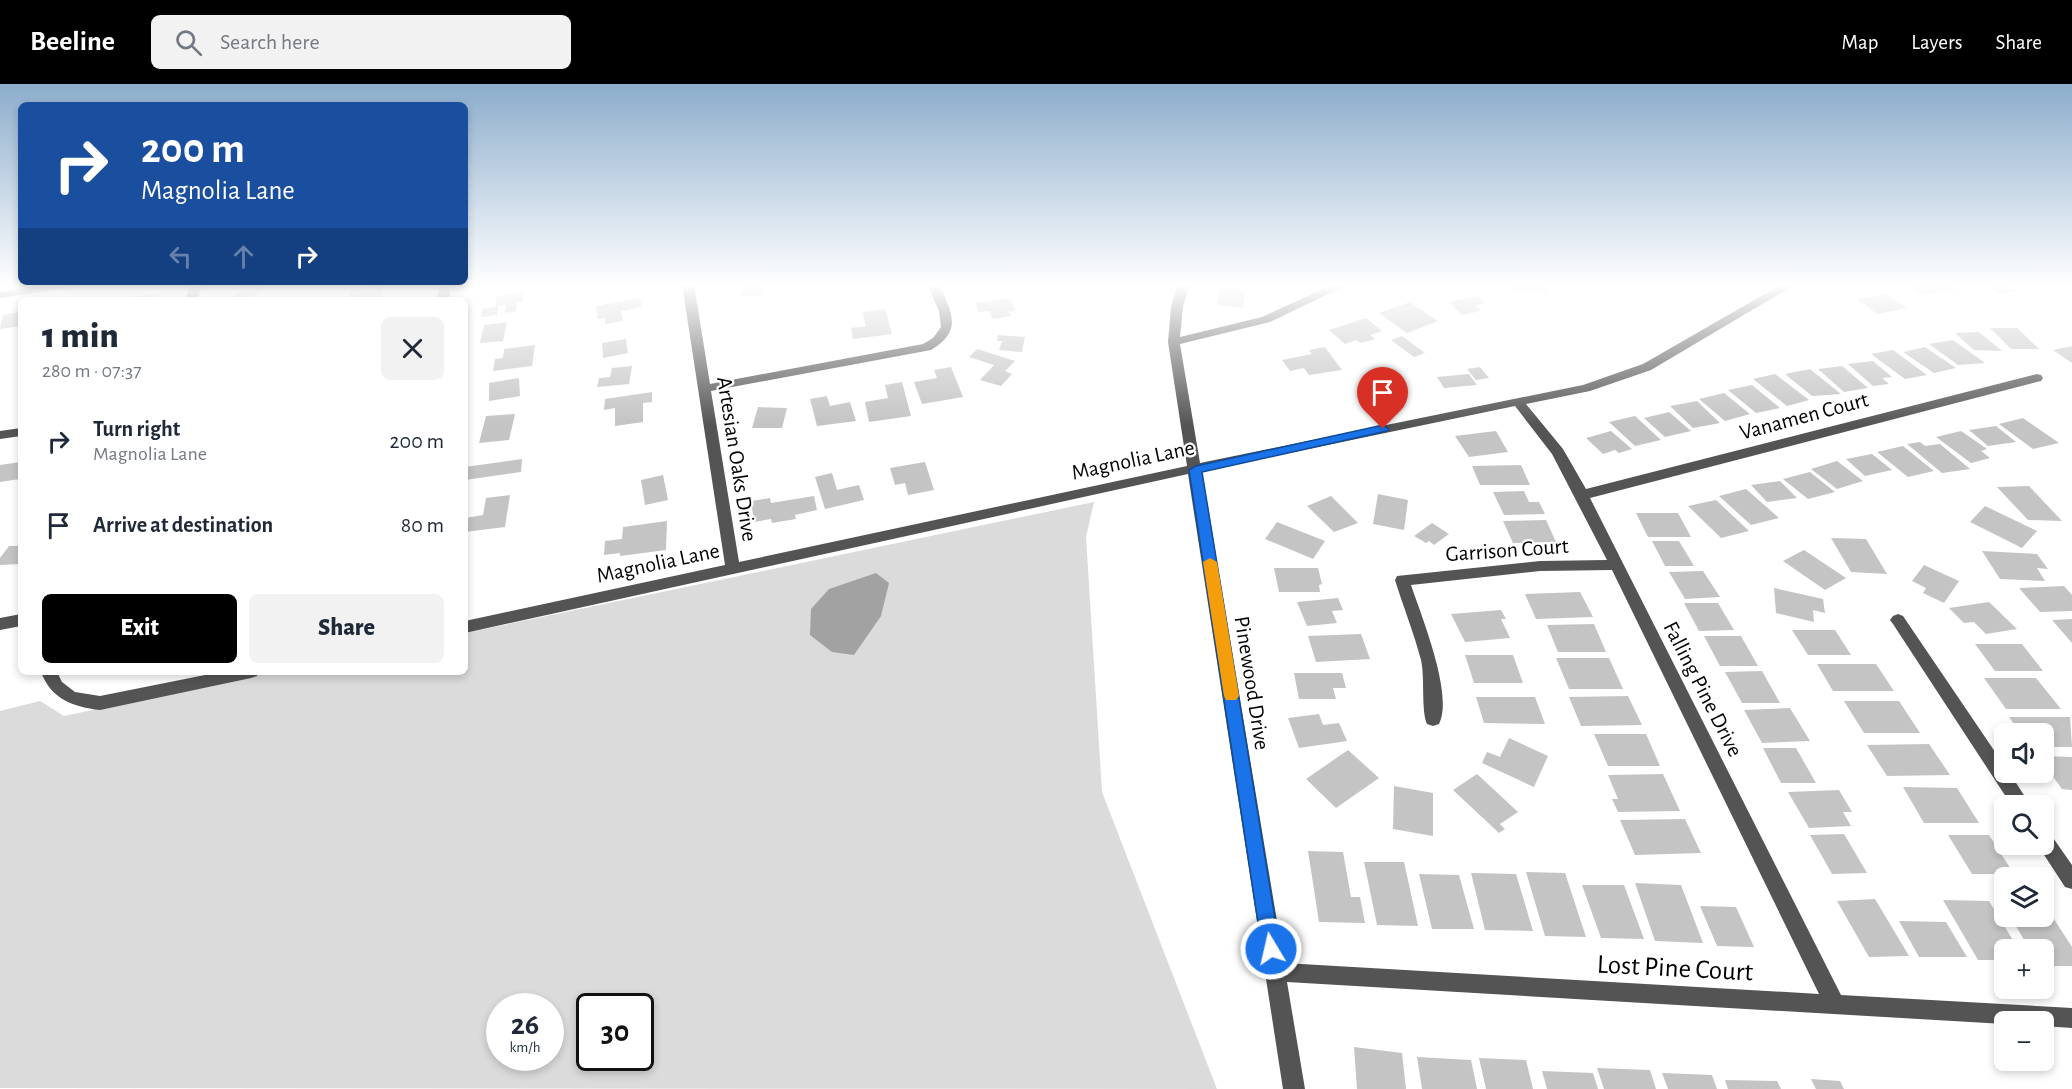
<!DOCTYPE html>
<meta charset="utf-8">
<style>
body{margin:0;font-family:"Alegreya Sans",sans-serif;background:#f2f2f3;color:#1f2937;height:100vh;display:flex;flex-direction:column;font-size:22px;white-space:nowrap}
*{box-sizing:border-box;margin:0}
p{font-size:20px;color:#747a83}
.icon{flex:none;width:33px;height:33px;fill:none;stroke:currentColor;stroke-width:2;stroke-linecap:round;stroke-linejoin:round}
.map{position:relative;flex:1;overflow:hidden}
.drawer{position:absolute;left:18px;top:213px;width:450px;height:378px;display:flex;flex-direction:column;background:#fff;border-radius:9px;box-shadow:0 3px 9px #0003}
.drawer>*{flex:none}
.hud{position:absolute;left:18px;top:18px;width:450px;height:183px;border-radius:9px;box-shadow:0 3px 9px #0003;background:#1a4fa0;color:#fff;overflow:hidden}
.tools{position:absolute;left:1994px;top:639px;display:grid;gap:12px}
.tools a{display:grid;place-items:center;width:60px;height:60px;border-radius:9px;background:#fff;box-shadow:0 3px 9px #0003;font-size:30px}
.speed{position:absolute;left:486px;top:909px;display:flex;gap:12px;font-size:30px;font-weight:700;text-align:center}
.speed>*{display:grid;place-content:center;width:78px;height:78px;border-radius:50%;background:#fff;box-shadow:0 3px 9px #0003;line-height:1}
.speed small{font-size:15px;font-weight:400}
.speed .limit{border:3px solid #111;border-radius:9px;background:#fff;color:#111}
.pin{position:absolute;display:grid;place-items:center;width:51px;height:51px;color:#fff;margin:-62px -26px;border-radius:50% 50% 50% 0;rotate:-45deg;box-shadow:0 0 6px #0007}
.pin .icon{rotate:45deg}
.me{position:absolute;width:66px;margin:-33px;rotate:351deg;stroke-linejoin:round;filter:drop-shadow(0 0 4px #0008)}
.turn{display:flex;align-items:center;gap:21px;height:126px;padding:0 24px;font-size:27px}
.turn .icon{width:78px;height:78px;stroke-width:2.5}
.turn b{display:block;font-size:42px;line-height:51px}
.lanes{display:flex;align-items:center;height:57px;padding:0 24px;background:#0003;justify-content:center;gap:30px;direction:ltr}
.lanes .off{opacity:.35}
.round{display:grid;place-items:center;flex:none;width:63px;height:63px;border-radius:9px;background:#f2f2f3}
.summary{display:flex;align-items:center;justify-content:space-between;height:102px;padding:0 24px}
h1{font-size:36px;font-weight:800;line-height:45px}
.button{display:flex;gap:12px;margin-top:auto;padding:12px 24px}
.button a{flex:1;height:69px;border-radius:9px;background:#000;color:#fff;font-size:24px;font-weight:800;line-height:69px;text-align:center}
.button a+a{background:#f2f2f3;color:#1f2937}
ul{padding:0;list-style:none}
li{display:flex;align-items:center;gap:18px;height:84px;padding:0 24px}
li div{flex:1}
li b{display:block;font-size:22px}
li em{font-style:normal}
header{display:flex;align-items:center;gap:36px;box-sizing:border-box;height:84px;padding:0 30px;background:#000;color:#fff}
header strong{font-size:28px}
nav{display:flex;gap:33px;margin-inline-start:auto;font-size:21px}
.search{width:420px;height:54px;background:#f2f2f3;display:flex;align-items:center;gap:15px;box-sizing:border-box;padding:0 21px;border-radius:9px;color:#747a83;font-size:22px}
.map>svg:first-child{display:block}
.green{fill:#dbdbdb;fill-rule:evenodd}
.water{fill:#a2a2a2}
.building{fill:#c4c4c4}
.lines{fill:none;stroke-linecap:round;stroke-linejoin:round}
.minor{fill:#545454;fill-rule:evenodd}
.route{fill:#1a73e8;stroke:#114b97;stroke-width:1.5}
.slow{fill:#f59e0b}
.labels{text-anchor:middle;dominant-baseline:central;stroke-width:4.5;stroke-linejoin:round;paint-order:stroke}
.street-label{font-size:22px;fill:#000;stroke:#fff}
.near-street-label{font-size:27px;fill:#000;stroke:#fff}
</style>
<header>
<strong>Beeline</strong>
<div class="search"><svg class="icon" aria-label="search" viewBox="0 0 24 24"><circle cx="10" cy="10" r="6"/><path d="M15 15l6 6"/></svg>Search here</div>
<nav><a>Map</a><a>Layers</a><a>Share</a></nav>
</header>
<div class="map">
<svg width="2072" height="1005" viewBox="0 0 2072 1005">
<rect width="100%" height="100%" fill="#fff"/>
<path class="green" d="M1094,418L1086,453L1102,708L1217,1005L0,1004V627L40,617L64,632L274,588H465V549ZM500,922H550V974H500ZM590,922H640V974H590Z"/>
<path class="water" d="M876,489L889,499L881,532L854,571L832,568L810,551L811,525L829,505Z"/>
<g class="building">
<path d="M244,200H265L255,212L234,213Z"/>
<path d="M743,200H765L762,211L740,213Z"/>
<path d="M1514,200H1548L1545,209L1531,206L1530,209L1512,205Z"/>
<path d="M1926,200H1949L1957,206L1921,211L1909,202Z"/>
<path d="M1983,200H2005L2017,207L1999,210Z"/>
<path d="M383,201L381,216H349L350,206Z"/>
<path d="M1220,203L1245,206L1243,224L1217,221Z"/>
<path d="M524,209L523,217L517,218L516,227L505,229L506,221L498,222L497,231L481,233L482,225L495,223L497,212Z"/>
<path d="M154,210L151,216H120V215Z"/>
<path d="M1886,210L1907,224L1877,230L1857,215Z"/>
<path d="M1477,212L1485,219L1475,221L1481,227L1462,231L1448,218Z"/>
<path d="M640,214L642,223L621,227L623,237L605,240V234L598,235L596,222Z"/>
<path d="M1010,214L1016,227L1009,228L1011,232L993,235L989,227L979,228L975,219Z"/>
<path d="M1410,218L1438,237L1407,249L1379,229Z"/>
<path d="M885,225L892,250L853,255L851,244L866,242L862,228Z"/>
<path d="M21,228V242L0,245L3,231Z"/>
<path d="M1366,234L1382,247L1370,251L1375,255L1361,259L1356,256L1345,260L1329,246Z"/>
<path d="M507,238L503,257L480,259L484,241Z"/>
<path d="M1990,244H2017L2039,265H2011Z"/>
<path d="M1979,248L2002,267L1974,266L1955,249Z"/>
<path d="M998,251L1025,253L1022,268L999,266L1002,257H997Z"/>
<path d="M1402,252L1425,269L1414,273L1391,256Z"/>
<path d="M626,255L628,269L603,274L602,259Z"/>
<path d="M1953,256L1985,279L1958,281L1929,260Z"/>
<path d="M535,261L532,282L493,287L495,275L503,274L504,265Z"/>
<path d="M2072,262V279L2053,266Z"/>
<path d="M1325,263L1342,286L1309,291L1304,284L1290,287L1282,276L1312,270L1309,266Z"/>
<path d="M1925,263L1956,284L1934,289L1903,268Z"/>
<path d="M977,265L1015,277L1005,287L1012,290L1001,302L980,296L994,281L969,273Z"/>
<path d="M1893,266L1927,291L1905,295L1871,270Z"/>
<path d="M1873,277L1892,293L1882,294L1889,300L1873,302L1848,280Z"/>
<path d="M632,282L629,300L597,303L599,294L610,293L612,284Z"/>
<path d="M1842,282L1868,304L1844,308L1818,285Z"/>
<path d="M951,283L963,313L922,320L914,298L937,294L934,286Z"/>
<path d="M1480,283L1489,294L1476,296L1467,285Z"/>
<path d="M1810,285L1841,310L1812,312L1785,290Z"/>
<path d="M1469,290L1477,301L1444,304L1437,293Z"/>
<path d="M1775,290L1809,316L1787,322L1753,295Z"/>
<path d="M519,294L520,312L489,317V299Z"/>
<path d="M902,298L911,332L869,338L865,318L888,314L885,301Z"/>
<path d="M1752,301L1780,324L1756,329L1728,306Z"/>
<path d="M652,308V318L643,319V338L615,342V324L604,326L605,315Z"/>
<path d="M1724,309L1750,330L1725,337L1699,315Z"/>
<path d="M827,312L830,322L850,318L856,337L817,342L810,315Z"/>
<path d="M1697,317L1720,339L1693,344L1670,322Z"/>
<path d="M758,323L787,324L782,344H752Z"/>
<path d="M1669,328L1691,347L1665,353L1644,334Z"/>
<path d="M515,330L509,356L479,359L486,332Z"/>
<path d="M1635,332L1661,356L1635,362L1609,338Z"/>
<path d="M2023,334L2059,359L2033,365L1999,340Z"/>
<path d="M1996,342L2016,358L1988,362L1969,346Z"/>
<path d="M1496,347L1508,368L1469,373L1455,352Z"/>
<path d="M1611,347L1632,365L1619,369L1615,366L1603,370L1586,354Z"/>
<path d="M1961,347L1987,365L1981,367L1990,374L1971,379L1936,353Z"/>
<path d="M1920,358L1925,362L1940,360L1970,385L1942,389L1907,360Z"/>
<path d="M1903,362L1934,387L1908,393L1877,368Z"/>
<path d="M1872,370L1892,386L1865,392L1846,375Z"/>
<path d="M522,375L521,388L465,396V383Z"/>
<path d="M1837,377L1863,397L1837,405L1811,385Z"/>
<path d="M21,378L20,395L0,398V381Z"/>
<path d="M925,378L934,406L908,411L905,399L895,401L890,384Z"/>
<path d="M1521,381L1530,401H1480L1472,382Z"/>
<path d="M1810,388L1835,408L1808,415L1783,395Z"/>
<path d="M832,389L837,406L859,401L864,416L825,425L815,393Z"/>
<path d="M663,391L668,416L645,421L641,396Z"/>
<path d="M1780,397L1797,414L1767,418L1751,401Z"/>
<path d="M2029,402L2062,437L2028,436L1997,403Z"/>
<path d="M1746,405L1779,434L1751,441L1719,412Z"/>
<path d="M1524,407L1529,418H1539L1545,430L1504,431L1493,408Z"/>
<path d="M1378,410L1408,416L1404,446L1373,440Z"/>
<path d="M510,411L505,443L465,448V434L483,431L486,414Z"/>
<path d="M814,412L817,426L795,431L796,435L772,439L771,435L754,438L751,417L770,414L771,419Z"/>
<path d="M1331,412L1358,439L1334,448L1307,422Z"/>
<path d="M1716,416L1749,447L1721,454L1688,422Z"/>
<path d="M1985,422L2037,447L2022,464L1970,438Z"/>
<path d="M1636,429H1678L1691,453H1648Z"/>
<path d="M1546,436L1556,458L1513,459L1503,437Z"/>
<path d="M667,437L666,466L620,472V469L604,471L605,457L622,455L623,443Z"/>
<path d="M1277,438L1325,457L1313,475L1265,455Z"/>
<path d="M1432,439L1449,450L1434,461L1429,457L1426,459L1414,452Z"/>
<path d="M1831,454L1866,455L1887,490L1851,488Z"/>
<path d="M1652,457H1679L1694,482H1665Z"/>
<path d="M9,462H21V480L0,481V474Z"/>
<path d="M1804,466L1846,494L1825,506L1783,477Z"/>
<path d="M1982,467L2037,470L2048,485L2037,484L2045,497L2000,495Z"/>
<path d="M1924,481L1959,497L1944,519L1923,509L1926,504L1912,497Z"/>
<path d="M1274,484H1318L1322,500L1319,501L1320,508H1279Z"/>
<path d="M1703,487L1720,513L1685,515L1669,488Z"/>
<path d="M2064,502L2072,511V527L2040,528L2019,504Z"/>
<path d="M1774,504L1823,515L1825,529L1813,526L1814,538L1776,529Z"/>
<path d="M1580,508L1593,533L1536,535L1525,510Z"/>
<path d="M1338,514L1343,526L1332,527L1337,539L1307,542L1297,518Z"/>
<path d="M1989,518L2017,545L1986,550L1974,538L1964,539L1949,524Z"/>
<path d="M1684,519H1718L1734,546L1699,547Z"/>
<path d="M1501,526L1506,535H1501L1510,554L1465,558L1451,530Z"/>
<path d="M2072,535V559L2052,536Z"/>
<path d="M1594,540L1606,568H1558L1547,541Z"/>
<path d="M1792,546H1835L1851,571H1808Z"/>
<path d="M1361,550L1370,575L1316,578L1308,552Z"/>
<path d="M1704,552H1741L1758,582H1720Z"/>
<path d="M1975,560H2022L2043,587H1995Z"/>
<path d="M1465,571H1513L1523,599H1474Z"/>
<path d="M1556,574H1609L1623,605H1569Z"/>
<path d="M1817,580H1876L1894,607H1833Z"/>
<path d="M1762,587L1780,619H1742L1725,588Z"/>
<path d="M1294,589H1342L1346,604H1333L1336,615H1299Z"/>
<path d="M1984,594H2036L2061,625H2006Z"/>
<path d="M1628,612L1642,641L1581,642L1569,613Z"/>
<path d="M1476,613H1535L1545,640L1484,639Z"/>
<path d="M1844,617H1899L1920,649H1864Z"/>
<path d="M1790,624L1810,657L1762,659L1744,626Z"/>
<path d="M1319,630L1323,641L1339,639L1347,657L1299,664L1288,634Z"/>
<path d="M2009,633H2070L2072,663H2043V650H2021Z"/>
<path d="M1594,650H1646L1660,682H1608Z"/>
<path d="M1509,654L1548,672L1534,703L1482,679L1487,668L1500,673Z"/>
<path d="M1929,660L1950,691L1887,692L1867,661Z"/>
<path d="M1763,664H1796L1816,699H1781Z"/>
<path d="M1348,666L1379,694L1336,724L1306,695Z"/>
<path d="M2043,672L2072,673V706L2062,705L2043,679Z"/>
<path d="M1477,690L1518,728L1500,740L1505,745L1499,749L1453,706Z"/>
<path d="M1663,690L1680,727L1618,728L1612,715H1618L1608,691Z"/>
<path d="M1394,702L1433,709V752L1393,745Z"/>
<path d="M1903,703L1957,704L1979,739H1924Z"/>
<path d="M1839,706L1852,728H1843L1851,742L1809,744L1788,708Z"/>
<path d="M1685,735L1701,769L1635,771L1620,736Z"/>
<path d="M1844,750L1867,789L1832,790L1810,751Z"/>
<path d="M1948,751H1989L2014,790H1972Z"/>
<path d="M1308,767L1343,768L1351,813H1360L1365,839L1319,838Z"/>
<path d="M1364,778H1404L1418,842L1377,841Z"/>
<path d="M1526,788L1565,789L1586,853L1545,852Z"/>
<path d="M1471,789L1516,790L1533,847L1485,846Z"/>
<path d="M1419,790L1459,791L1474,845H1432Z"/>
<path d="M1635,799L1681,801L1703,859L1655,857Z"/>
<path d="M1582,801H1624L1644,855L1601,854Z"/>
<path d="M1875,815L1909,872L1869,873L1837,817Z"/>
<path d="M1943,816L1989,817L2019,866H2004V876H1978Z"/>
<path d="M2043,818L2072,863V882H2043V866H2030L2010,832H2043Z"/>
<path d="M1700,822L1736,823L1754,863L1717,862Z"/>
<path d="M1899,837L1946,838L1967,873H1919Z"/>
<path d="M1354,963L1402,969L1406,1005H1357Z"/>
<path d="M1417,973L1471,976L1477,1005H1422Z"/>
<path d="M1479,974L1526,976L1533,1005H1486Z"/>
<path d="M1597,984L1650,986L1656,1005H1604Z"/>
<path d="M1542,987L1593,989L1598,1005H1547Z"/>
<path d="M1662,989L1712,991L1717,1005H1668Z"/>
<path d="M1811,995L1840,997L1844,1005H1816Z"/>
<path d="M1725,996L1777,997L1781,1005H1728Z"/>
</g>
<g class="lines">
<g class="minor">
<path d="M51,200H80L74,203L0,214V208Z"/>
<path d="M191,200H203L197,216H185Z"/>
<path d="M439,200H451L449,216H437Z"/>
<path d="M682,200H694L710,300L923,260L933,254L941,243L939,227L927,200H939C951,228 964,246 931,266L711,307L739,478L1187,382L1168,258L1171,223L1178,200H1190L1183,223L1180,253L1262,233L1334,200H1349L1270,238L1180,260L1200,379L1583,301L1643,280L1782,200H1796L1651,286L1590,307L1526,320L1563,365L1586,405L2037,290L2041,291L2043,294L2041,297L1590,414L1841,911L2072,924V944L2043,942V938H2004V940L1287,898L1305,1005H1283L1188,390L465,549V537L725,481ZM1515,322L1552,370L1607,476L1540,477L1397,492L1395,496C1403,522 1414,549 1421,576C1425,593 1421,627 1427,640L1433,642L1439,640C1454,611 1421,531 1411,501L1540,487L1612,486L1819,910L1284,879L1202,387Z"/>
<path d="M21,344V352L0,355V347Z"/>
<path d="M21,530V542L0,546V534Z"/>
<path d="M1898,530L1903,532L2004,681V688H2009L2031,722H2012L1893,540L1890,536L1893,532Z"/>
<path d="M41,588H57L62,598L75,608L100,612L220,588H259L257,592L251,594L100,626C73,623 51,615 41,588Z"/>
<path d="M2043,746L2049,748L2072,781V805L2065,803L2037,760H2043Z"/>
</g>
</g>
<linearGradient id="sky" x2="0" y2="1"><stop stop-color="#8cadcc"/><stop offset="0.59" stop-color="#fff"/><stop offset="1" stop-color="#fff" stop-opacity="0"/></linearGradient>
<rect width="2072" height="341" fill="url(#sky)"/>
<path class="route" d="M1383,341L1389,345L1387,347L1202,388L1280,865L1277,871L1271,873L1265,871L1262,865L1189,386L1196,382Z"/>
<path class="slow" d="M1210,474L1217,478L1239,612L1236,616H1226L1224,612L1203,478Z"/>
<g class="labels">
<g class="street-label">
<text transform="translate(1804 332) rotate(-15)">Vanamen Court</text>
<text transform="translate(737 375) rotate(81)">Artesian Oaks Drive</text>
<text transform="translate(1133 376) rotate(-12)">Magnolia Lane</text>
<text transform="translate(1507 466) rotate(-4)">Garrison Court</text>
<text transform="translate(658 479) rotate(-12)">Magnolia Lane</text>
<text transform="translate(1252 599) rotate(81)">Pinewood Drive</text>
<text transform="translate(1703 605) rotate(63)">Falling Pine Drive</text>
</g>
<g class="near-street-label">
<text transform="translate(1675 884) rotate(3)">Lost Pine Court</text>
</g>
</g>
</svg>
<div class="tools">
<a><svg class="icon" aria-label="sound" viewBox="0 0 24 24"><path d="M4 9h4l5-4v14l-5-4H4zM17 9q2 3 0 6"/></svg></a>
<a><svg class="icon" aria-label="search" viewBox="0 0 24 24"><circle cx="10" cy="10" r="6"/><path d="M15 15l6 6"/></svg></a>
<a><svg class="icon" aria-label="layers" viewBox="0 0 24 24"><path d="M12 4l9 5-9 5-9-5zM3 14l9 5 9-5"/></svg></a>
<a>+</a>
<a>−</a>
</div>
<div class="speed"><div>26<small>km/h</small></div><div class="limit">30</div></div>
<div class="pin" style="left:1383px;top:345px;background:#d93025"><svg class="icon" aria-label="arrive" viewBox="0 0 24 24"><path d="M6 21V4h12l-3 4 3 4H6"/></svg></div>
<svg class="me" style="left:1271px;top:865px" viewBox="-20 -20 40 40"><circle r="17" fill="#1a73e8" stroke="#fff" stroke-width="3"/><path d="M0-11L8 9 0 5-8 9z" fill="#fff"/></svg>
<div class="hud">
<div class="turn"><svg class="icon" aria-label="right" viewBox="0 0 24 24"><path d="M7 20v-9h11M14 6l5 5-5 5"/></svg><div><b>200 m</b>Magnolia Lane</div></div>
<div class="lanes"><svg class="icon off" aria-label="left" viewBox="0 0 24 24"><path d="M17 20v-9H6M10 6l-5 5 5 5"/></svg><svg class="icon off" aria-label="ahead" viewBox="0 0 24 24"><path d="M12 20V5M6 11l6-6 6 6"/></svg><svg class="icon" aria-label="right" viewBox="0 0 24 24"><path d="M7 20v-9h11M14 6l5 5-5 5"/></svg></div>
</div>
<section class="drawer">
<div class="summary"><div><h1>1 min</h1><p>280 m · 07:37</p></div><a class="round"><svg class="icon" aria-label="close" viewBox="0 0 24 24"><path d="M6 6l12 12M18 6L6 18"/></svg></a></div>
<ul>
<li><svg class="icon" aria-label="right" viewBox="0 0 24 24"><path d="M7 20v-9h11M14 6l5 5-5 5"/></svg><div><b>Turn right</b><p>Magnolia Lane</p></div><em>200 m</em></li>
<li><svg class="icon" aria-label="arrive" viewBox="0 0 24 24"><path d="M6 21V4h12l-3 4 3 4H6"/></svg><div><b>Arrive at destination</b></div><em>80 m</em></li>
</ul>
<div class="button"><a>Exit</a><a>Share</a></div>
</section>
</div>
